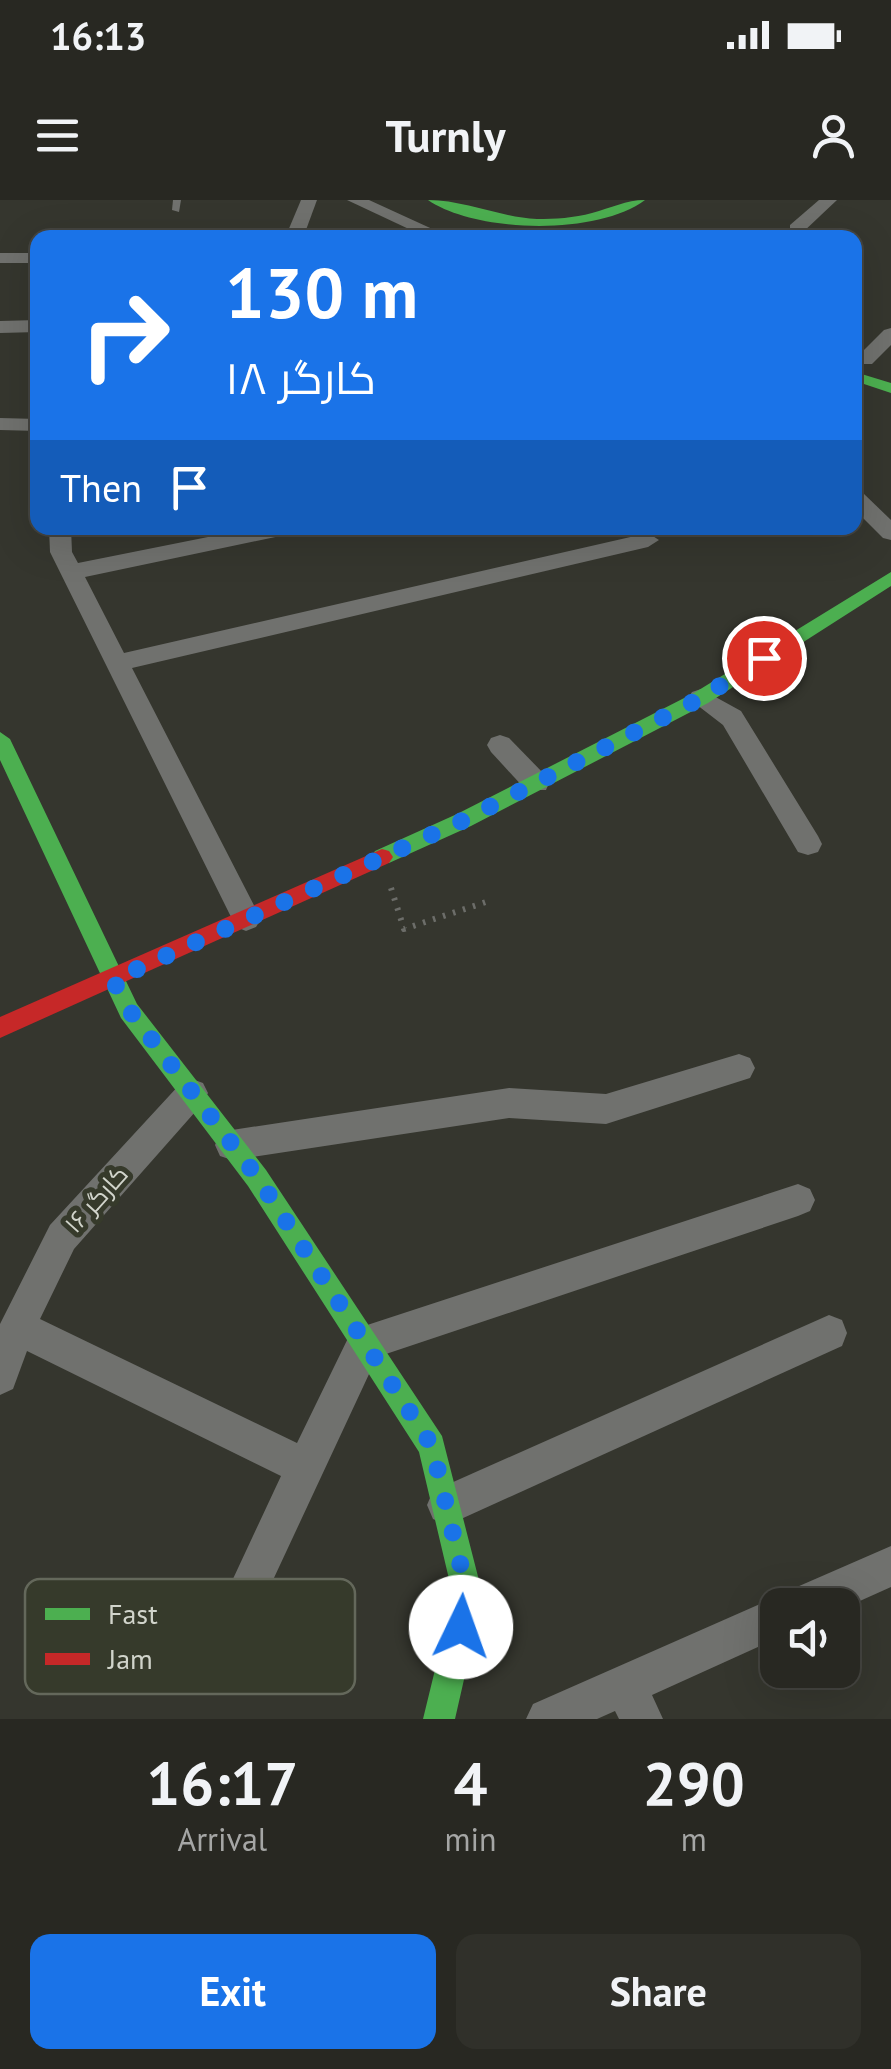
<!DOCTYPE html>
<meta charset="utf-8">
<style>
body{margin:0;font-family:"PT Sans",Cairo,sans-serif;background:#30302a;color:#f1f3f6;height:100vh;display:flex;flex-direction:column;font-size:38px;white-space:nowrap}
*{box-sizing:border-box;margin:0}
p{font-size:32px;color:#a5a6a5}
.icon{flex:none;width:55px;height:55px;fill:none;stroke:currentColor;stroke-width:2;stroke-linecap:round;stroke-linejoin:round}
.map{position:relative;height:1519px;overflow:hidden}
.details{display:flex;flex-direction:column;background:#282822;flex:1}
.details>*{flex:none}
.guide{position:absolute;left:30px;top:30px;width:832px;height:305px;border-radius:20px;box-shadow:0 10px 40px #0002,0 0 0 2px #444440;background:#1a73e8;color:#fff;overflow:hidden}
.controls{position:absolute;left:760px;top:1388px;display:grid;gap:20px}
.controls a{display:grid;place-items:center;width:100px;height:100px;border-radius:20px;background:#282822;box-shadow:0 10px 40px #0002,0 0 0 2px #444440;font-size:50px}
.pin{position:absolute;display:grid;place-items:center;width:85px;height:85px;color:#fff;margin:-42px;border:5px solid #fff;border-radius:50%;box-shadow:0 2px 10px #0007}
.me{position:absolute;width:110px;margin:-55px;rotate:3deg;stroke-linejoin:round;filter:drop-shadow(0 0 8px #0008)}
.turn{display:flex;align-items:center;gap:35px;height:210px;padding:0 30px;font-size:45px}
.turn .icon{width:130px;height:130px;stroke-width:2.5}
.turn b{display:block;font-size:70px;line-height:85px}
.then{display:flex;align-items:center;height:95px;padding:0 30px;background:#0003;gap:20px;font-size:38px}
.eta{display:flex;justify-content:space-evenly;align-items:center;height:170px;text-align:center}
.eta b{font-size:60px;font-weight:700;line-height:70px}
.primary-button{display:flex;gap:20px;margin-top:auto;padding:20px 30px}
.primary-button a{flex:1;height:115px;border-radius:20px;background:#1a73e8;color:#fff;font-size:40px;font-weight:700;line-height:115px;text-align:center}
.primary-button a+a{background:#30302a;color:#f1f3f6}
.status{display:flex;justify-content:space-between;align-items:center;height:70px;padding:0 50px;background:#282822;direction:ltr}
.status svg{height:28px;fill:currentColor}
header{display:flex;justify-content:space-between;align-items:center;height:130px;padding:0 30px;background:#282822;font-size:45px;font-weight:700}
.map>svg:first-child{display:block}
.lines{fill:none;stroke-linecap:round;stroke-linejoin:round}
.path{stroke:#6c6d69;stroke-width:6;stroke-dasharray:2.5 8;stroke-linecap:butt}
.lane{fill:#70716e;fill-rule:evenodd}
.street{fill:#70716e;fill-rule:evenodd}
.fast{fill:#4caf50;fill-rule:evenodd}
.jam{fill:#c62828;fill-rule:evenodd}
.route{stroke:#1a73e8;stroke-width:18;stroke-dasharray:0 32.4}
.labels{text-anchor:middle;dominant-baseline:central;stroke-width:10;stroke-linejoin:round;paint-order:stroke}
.street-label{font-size:25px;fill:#d1d4cb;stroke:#363a2b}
.key{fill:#363a2b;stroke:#64685b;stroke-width:2.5}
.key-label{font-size:28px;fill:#d1d4cb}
</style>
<div class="status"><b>16:13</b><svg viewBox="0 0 49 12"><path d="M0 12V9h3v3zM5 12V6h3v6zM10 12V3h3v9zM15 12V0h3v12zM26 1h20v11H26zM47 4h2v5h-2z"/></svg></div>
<header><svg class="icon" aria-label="menu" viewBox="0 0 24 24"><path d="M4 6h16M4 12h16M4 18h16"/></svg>Turnly<svg class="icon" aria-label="person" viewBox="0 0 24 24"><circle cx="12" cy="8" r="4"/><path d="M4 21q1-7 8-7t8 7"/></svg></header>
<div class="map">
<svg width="891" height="1519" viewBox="0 0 891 1519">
<rect width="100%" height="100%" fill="#35362e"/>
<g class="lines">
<path class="path" d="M391,688L404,729L492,700"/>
<path class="lane" d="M173,0H181L179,12L172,10Z"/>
<g class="street">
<path d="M301,0H317L303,38H285Z"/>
<path d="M347,0H369L452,38H428Z"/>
<path d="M819,0H837L802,33H790V25Z"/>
<rect x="0" y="53" width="38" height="10"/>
<path d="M38,120V132L0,133V121Z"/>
<path d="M891,128V145L872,164H858V156L884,130Z"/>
<path d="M0,218L38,219V231L0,230Z"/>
<path d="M855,291L863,293L891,320V340L883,338L855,310Z"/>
<path d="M49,328H71L72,352L78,363L253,328H296L285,335L85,377L124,453L648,333L659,340L648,347L132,468L261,719L256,727L246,731L236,727L50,352Z"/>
<path d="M701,489L741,511L818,636L822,644L818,652L808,655L798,652L723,525L688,498L692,492Z"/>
<path d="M500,535L509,538L546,576L549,583L546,590H526L491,552L487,545L491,538Z"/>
<path d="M739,854L750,858L755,868L750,878L606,924L509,918L232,960L220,956L215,945L220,934L232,930L509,888L606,894Z"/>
<path d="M192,879L203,883L208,893L203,903L74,1049L40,1119L297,1243L352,1130L798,984L810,989L815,1000L810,1011L798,1016L377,1157L266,1395L252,1401L238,1395L232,1381L281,1276L27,1151L13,1189L0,1195V1124L50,1025L181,883Z"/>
<path d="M829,1115L842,1120L847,1133L842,1146L461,1319L447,1325L433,1319L427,1305L433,1291Z"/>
<path d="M891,1346V1387L842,1409V1405H778V1438L652,1495L663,1519H619L615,1511L597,1519H526L533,1504L778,1396L787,1400L790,1390Z"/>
</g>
<g class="fast">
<path d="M428,0C464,0 499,17 537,19C555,19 574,18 592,13C611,8 626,0 645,0C597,36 476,33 428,0Z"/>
<path d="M855,172L891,183V193L855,181Z"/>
<path d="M891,372V386L708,503L471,626L389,663H375L371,657L375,651L457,614L694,493Z"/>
<path d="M0,532L10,539L137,804L266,970L442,1236L483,1396L455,1519H423L453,1396L419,1252L248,986L121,818L0,560Z"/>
</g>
<path class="jam" d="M382,649L389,651L393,657L389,663L0,838V817Z"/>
</g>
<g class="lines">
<path class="route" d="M461,1427L468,1396L432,1246L258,978L130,811L113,780L464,620L701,498L764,458"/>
</g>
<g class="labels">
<g class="street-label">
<text transform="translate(96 999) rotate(-48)">کارگر ۱۶</text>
</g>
</g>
<rect x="25" y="1379" width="330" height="115" rx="15" class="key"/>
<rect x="45" y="1408" width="45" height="12" fill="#4caf50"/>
<rect x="45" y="1453" width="45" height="12" fill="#c62828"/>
<g class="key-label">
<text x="108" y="1424">Fast</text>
<text x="108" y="1469">Jam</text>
</g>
</svg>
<div class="controls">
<a><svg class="icon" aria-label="sound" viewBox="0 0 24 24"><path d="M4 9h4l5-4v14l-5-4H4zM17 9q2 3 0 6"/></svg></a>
</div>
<div class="pin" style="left:764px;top:458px;background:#d93025"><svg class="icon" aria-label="arrive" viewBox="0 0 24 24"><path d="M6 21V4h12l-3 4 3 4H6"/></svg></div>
<svg class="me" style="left:461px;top:1427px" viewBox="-20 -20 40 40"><circle r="19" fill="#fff"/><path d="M0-13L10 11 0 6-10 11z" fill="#1a73e8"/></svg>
<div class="guide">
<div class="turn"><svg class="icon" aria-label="right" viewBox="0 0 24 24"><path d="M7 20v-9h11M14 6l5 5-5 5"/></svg><div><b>130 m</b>کارگر ۱۸</div></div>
<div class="then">Then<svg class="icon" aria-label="arrive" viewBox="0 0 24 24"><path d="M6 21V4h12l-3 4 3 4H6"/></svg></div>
</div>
</div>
<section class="details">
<div class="eta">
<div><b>16:17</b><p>Arrival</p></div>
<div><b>4</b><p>min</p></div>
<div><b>290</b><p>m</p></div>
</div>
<div class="primary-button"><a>Exit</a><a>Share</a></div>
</section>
